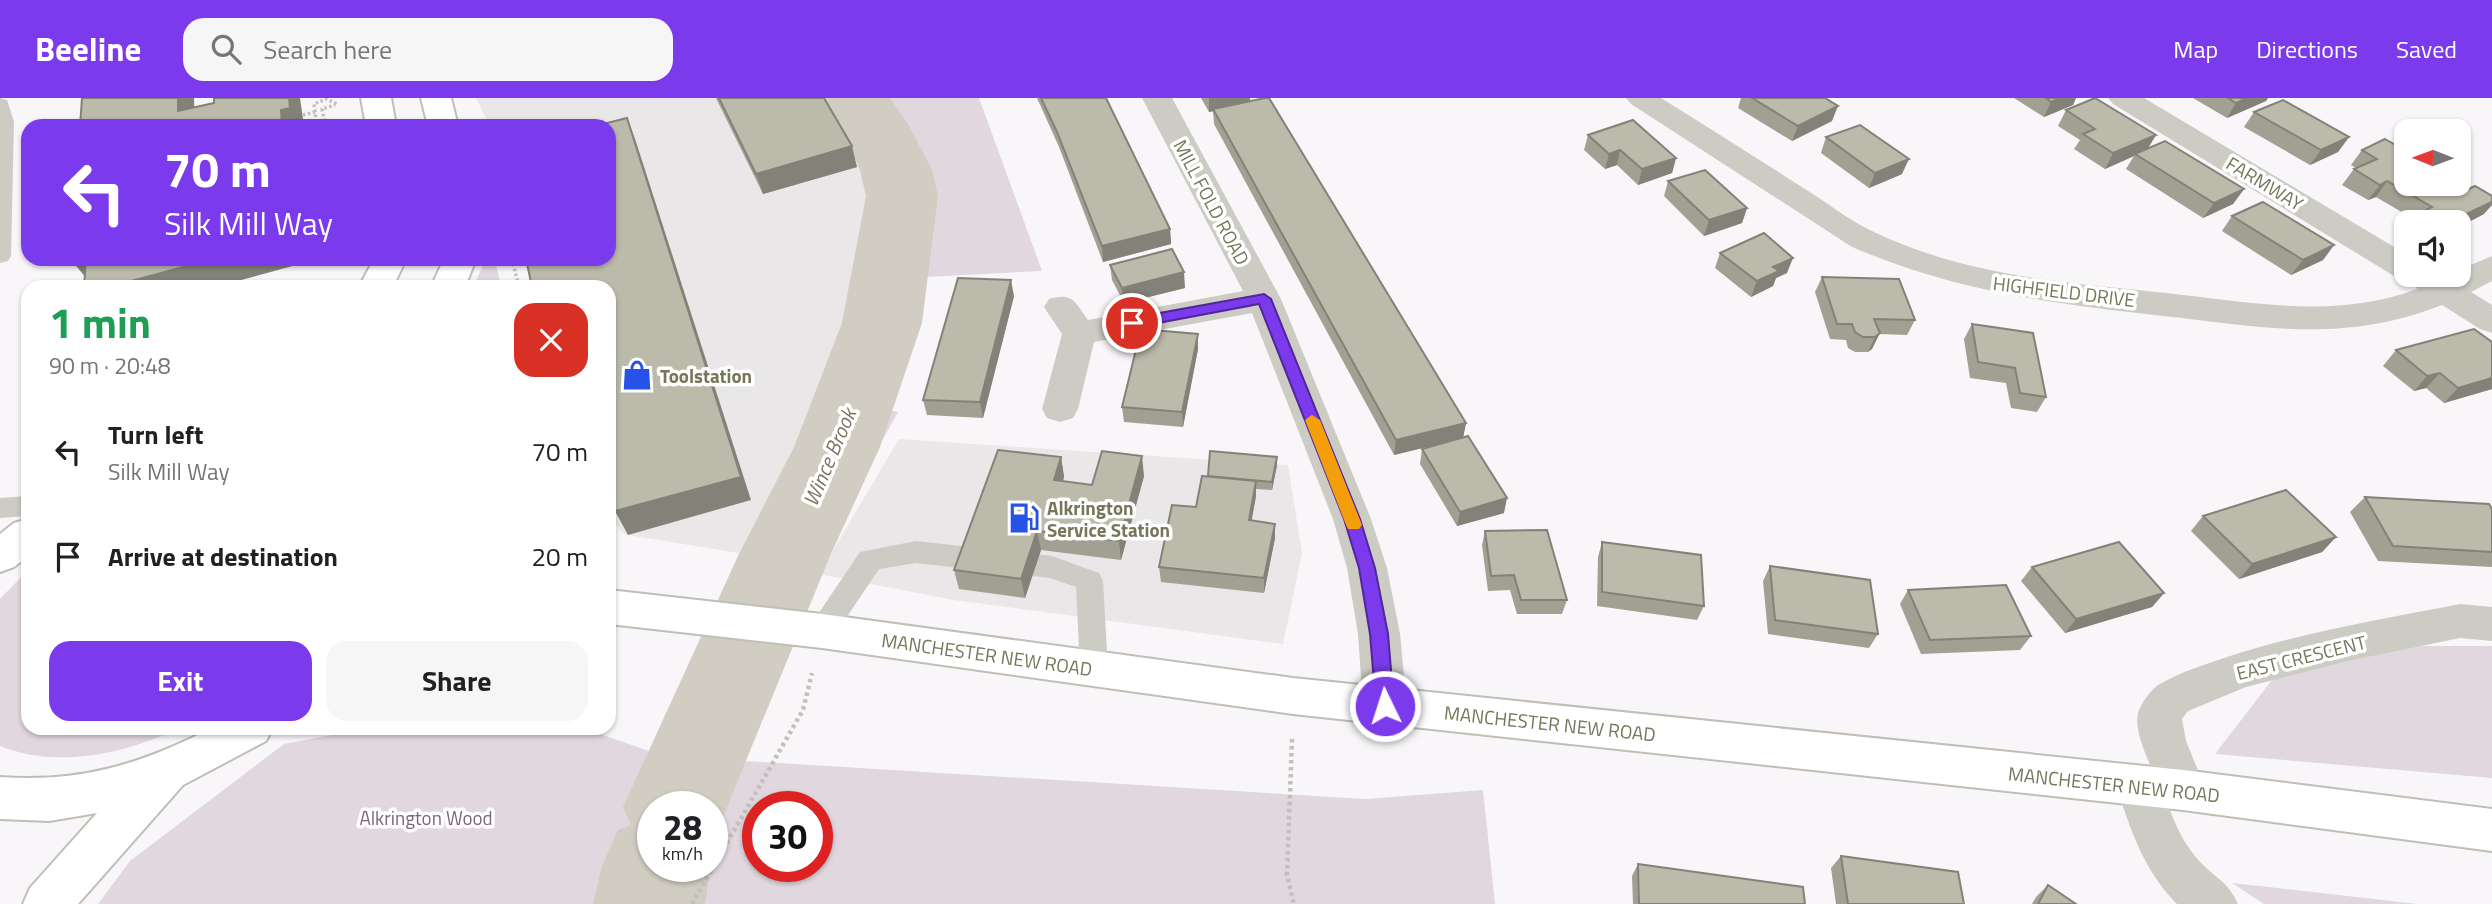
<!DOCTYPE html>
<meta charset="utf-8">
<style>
body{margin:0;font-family:"Titillium Web",sans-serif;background:#f6f6f6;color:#202124;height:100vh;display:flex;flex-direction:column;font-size:26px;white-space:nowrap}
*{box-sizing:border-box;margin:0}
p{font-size:23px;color:#757577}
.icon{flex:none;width:38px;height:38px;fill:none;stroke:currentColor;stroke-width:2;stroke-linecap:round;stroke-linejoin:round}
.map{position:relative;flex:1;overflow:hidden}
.drawer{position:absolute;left:21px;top:182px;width:595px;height:455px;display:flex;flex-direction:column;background:#fff;border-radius:21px;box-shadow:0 2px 5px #0004}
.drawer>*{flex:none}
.guide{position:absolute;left:21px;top:21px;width:595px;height:147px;border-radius:21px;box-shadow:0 2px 5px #0004;background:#7c3aed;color:#fff;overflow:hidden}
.needle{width:46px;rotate:271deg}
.buttons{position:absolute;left:2394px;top:21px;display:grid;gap:14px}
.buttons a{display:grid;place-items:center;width:77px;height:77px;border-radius:14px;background:#fff;box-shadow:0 2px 5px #0004;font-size:35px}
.speed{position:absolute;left:637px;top:693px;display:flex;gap:14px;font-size:35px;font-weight:700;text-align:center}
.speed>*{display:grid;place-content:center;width:91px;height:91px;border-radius:50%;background:#fff;box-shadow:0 2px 5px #0004;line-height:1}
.speed small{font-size:18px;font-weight:400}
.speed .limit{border:10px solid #d22;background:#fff;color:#111}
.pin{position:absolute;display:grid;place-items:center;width:60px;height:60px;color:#fff;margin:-30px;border:4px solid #fff;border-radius:50%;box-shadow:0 2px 7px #0007}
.me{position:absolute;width:77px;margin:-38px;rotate:356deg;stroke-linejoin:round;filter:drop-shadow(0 0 5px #0008)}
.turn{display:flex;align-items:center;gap:24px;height:147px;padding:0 28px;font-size:32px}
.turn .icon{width:91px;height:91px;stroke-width:2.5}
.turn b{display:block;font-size:49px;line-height:60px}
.round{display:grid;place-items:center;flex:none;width:74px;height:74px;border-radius:21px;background:#f6f6f6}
.summary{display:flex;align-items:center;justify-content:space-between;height:119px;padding:0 28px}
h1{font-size:42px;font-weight:700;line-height:52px;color:#1e9e55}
.action{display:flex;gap:14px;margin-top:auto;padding:14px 28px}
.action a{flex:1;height:80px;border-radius:21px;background:#7c3aed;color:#fff;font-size:28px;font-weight:700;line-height:80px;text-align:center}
.action a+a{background:#f6f6f6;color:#202124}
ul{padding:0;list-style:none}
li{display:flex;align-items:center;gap:21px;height:105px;padding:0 28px}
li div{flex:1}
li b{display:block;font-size:26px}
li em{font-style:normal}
header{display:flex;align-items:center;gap:42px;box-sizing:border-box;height:98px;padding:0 35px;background:#7c3aed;color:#fff}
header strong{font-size:33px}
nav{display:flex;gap:38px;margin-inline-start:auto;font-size:24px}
.search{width:490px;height:63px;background:#f6f6f6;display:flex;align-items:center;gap:18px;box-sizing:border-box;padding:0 24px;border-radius:21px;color:#757577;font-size:26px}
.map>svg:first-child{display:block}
.built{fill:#e9e7e7}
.green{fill:#e1d7df;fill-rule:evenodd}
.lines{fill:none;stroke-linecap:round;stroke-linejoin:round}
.river{fill:#d1cdc2;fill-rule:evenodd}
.primary-casing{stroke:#bfbfb5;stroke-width:4}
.path-far1{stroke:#c1c1ba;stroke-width:3.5;stroke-dasharray:2.5 2.5;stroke-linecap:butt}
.path{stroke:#c1c1ba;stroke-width:4.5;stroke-dasharray:3.5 3.5;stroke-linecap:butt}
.lane{fill:#ccccc4;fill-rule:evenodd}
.street{fill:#ccccc4;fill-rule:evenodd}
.primary{fill:#fff;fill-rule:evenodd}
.wall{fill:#a1a093}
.shaded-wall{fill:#838278}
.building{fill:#bbbaab;stroke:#838278;stroke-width:2}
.route{fill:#7c3aed;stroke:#51269a;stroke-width:2}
.slow{fill:#f59e0b}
.labels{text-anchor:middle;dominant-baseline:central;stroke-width:7;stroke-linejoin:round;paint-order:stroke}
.street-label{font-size:19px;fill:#76765a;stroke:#fff}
.poi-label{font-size:19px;font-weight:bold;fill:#76765a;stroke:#fff;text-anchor:start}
.park-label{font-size:19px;fill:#7f6677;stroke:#fff}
.water-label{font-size:21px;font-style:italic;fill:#7c765e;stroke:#fff}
</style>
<header>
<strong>Beeline</strong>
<div class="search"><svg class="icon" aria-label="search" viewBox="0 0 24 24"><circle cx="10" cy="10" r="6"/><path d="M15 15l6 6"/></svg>Search here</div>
<nav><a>Map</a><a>Directions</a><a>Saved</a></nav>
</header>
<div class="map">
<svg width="2492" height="806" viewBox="0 0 2492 806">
<rect width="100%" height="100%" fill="#f8f6f9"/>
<g class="built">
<path d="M476,0H826L873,76L877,166L855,266L769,460L628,437L622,434L609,418V28H490Z"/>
<path d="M899,341L1288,367L1302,455L1283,546L954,502L819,476Z"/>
</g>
<g class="green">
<path d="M844,0H979L1042,173L906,180L865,307L898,314L813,466L776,458L825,350L871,231L889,112L878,60L859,22Z"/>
<path d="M486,161H495L501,189H473Z"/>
<path d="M28,472V630H179C126,656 56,671 0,648V501Z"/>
<path d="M2418,548H2492V680L2215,656L2275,578Z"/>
<path d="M369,630H583L663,658L1366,701L1483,692L1495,806H98L130,763L284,646ZM653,709H712V768H653ZM758,709H817V768H758Z"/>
<path d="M2232,785L2418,806H2264Z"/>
</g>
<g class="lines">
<path class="river" d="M822,0H890L909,28L932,72L938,98L922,225L880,349L830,458L713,743L712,709H653V768H711L705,806H593L602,768L618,732L631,727L623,709L738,458L794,349L842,225L866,98L860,72L841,28Z"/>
<g class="primary-casing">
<g id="primary">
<path d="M361,0H391L396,28H366Z"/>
<path d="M421,0H451L458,28H428Z"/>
<path d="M374,161H406L393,189H359Z"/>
<path d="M444,161H476L465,189H431Z"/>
<path d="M28,421V458L14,469L0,474V436L14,425Z"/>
<path d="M609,492L822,516L1293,580L2183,672L2492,711V753L2183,712L1293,616L822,550L609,526Z"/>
<path d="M212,630H273L266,643L183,687L78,806H23L30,790L97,715L49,723L0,721V679C80,685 141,666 212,630Z"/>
</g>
</g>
<g class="path-far1">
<path d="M315,14L314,6L326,1L337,6"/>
<path d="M303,17L315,14L317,28"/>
<path d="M326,28L322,11L335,7"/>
<path d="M512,161L519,189"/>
</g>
<g class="path">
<path d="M1292,641L1287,777L1294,806"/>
<path d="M692,806L803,612L812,575"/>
</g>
<g class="lane">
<path d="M0,0L7,2L14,24L11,158L8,163L0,165Z"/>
<path d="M28,398V418L0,420V400Z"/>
<path d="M916,443L1052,458L1099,475L1103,483L1108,571L1104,580L1094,583L1084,580L1080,571L1076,489L1050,480L916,465L879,471L832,541L822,545L812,541L808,533L812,525L860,454Z"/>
</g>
<g class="street">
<path d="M1142,0H1172L1281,201L1371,421L1387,470L1400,536L1407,608L1400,621L1385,627L1370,621L1363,608L1358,536L1347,470L1333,421L1252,215L1094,244L1078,311L1073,320L1060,324L1047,320L1042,311L1062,236L1044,209L1049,201C1073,194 1075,204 1088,222L1243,193Z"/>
<path d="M1626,0H1661C1709,30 1757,60 1805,91C1828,105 1851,124 1876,135C1967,178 2068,185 2166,195C2250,204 2335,222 2417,191L2412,183L2415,178L2406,181L2394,178L2113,6L2108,0H2144L2406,156V177H2459V172L2492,158V183L2471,194L2492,207V235L2480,231L2442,207C2343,246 2264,229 2163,218C2053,206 1954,193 1852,149L1631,6Z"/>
<path d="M2460,506L2492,509V543L2460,540L2348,563L2246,589L2188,613L2182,621L2186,643L2206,692L2199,706L2183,712L2168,707C2176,729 2185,748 2201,765C2217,781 2228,784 2238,806H2177C2144,773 2130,731 2116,687L2123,673L2139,667L2152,672C2146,656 2134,632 2138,615C2141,605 2151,591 2160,586C2182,573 2207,566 2230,558C2305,534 2383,521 2460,506Z"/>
</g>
<use href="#primary" class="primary"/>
</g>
<g class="wall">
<path d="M716,0H824L857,69L763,96Z"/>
<path d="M1037,0H1106L1170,131L1171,146L1103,164L1059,49Z"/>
<path d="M1201,0H1250V3L1466,325L1463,339L1504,415L1457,428L1420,366L1422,351L1451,343L1394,357L1214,26L1213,13L1209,14Z"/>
<path d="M1741,0H1825L1832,23L1792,43L1738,10Z"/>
<path d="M2014,0H2076L2073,7L2044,19Z"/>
<path d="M2193,0H2268L2266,3L2227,20Z"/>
<path d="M2066,12L2156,37L2148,50L2244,91L2233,106L2203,120L2126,71L2134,58L2105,71L2074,51L2080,42L2058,28Z"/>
<path d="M2254,14L2349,39L2338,54L2310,67L2244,29Z"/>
<path d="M1588,37L1676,60L1672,75L1638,87L1617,67L1605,71L1584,52Z"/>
<path d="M1826,39L1902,76L1869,90L1821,55Z"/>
<path d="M2362,52L2406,53V64L2404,67L2484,116L2459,129V124H2416L2417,123L2376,99L2368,102L2342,87L2354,71L2356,70L2351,67Z"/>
<path d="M1668,83L1747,110L1742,125L1704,138L1664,98Z"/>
<path d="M2232,118L2334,147L2323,162L2291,177L2222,133Z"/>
<path d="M1720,155L1787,175L1776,180L1773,188L1751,199L1715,170Z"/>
<path d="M1110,167L1185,190L1124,205L1112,182Z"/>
<path d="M1822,179L1915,222L1907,237L1879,236L1872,251L1868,254H1855L1848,250L1846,242L1830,241L1815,194Z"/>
<path d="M1014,198L983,320L927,317L923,302Z"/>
<path d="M1972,226L2046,299L2037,314L2011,310L2006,285L1970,280L1964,241Z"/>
<path d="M2492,244V291L2444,305L2426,290L2414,293L2383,268L2396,252Z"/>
<path d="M1198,251L1183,329L1124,324L1122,309Z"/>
<path d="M1061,359L1064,379L1063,383L1092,387L1144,378L1121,462L1041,452L1025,500L959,491L954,472Z"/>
<path d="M1277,367L1272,392L1256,391V398L1251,423L1275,426V440L1264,495L1161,484L1159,469L1196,409Z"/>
<path d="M2365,399L2492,411V469L2378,463L2350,414Z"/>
<path d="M2203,418L2336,439L2322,454L2239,481L2191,433Z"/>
<path d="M1485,433L1567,502L1562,516H1517L1510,492L1488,493L1482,447Z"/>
<path d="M1602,444L1704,508L1697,522L1597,508L1598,459Z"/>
<path d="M1770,468L1878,536L1869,550L1768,536L1763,483Z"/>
<path d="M2032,469L2164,495L2152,509L2065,535L2021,483Z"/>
<path d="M1908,492L2031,538L2020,552L1921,556L1900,506Z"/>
<path d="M1841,758L1964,806H1836L1831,770Z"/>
<path d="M1638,766L1805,806H1633L1632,778Z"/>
<path d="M2048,787L2076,806H2032L2036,799Z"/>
</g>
<g class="shaded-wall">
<path d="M178,0H194L195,28L178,13Z"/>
<path d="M289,0H300L304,28H282L281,12Z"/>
<path d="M1209,0H1250V6L1209,14Z"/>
<path d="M2060,0H2076L2073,7L2044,19L2051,4Z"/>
<path d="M2247,0H2268L2266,3L2227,20L2236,5Z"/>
<path d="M1838,8L1832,23L1792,43L1798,28Z"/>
<path d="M627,20L636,44L751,402L628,437L615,413Z"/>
<path d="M2156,37L2147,52L2135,56L2134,58L2105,71L2113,55Z"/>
<path d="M2349,39L2338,54L2310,67L2321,52Z"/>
<path d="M852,48L857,69L763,96L756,76Z"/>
<path d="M1620,52L1617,67L1605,71L1609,56Z"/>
<path d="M2406,59V64L2401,72L2397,64Z"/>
<path d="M1676,60L1672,75L1638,87L1642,71Z"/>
<path d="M1909,61L1902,76L1869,90L1875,75Z"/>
<path d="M2387,83L2376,99L2368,102L2380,87Z"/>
<path d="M2244,91L2233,106L2203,120L2214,105Z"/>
<path d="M2492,104V107L2484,116L2459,129V124H2449Z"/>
<path d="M1747,110L1742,125L1704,138L1709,122Z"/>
<path d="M1170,131L1171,146L1103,164L1102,148Z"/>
<path d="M2334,147L2323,162L2291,177L2303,162Z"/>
<path d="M1793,160L1787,175L1776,180L1773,188L1751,199L1757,183L1773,169Z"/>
<path d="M81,161H87L92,187L72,163Z"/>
<path d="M213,161H311V163L216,189H109Z"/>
<path d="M1184,174L1185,190L1124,205L1122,190Z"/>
<path d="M1011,182L1014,198L983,320L980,304Z"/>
<path d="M1880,235L1872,251L1868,254L1875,239Z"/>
<path d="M1198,236V251L1183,329L1182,314Z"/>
<path d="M2440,275L2426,290L2414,293L2427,278Z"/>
<path d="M2492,280V291L2444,305L2458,290Z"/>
<path d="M1466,325L1463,340L1394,357L1396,342Z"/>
<path d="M1142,358L1144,378L1121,462L1119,443Z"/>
<path d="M1061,359L1064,379L1057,402L1054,382Z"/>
<path d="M1277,359V367L1272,392V384Z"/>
<path d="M1256,383V398L1249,437V422Z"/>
<path d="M1507,400L1504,415L1457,428L1460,414Z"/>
<path d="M1275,426V440L1264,495V480Z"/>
<path d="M1037,433L1041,452L1025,500L1021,481Z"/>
<path d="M2336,439L2322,454L2239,481L2252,466Z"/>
<path d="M2164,495L2152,509L2065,535L2076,521Z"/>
</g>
<g class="building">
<path d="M82,0H178V13L214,5V0H289L290,10L281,12L282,28H80Z"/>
<path d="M719,0H824L852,48L756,76Z"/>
<path d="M1041,0H1106L1170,131L1102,148L1057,34Z"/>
<path d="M1265,0H1269L1466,325L1396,342L1213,11Z"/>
<path d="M1752,0H1825L1838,8L1798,28Z"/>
<path d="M2046,0H2060L2051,4Z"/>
<path d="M2095,0L2156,37L2113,55L2083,36L2095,31L2066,12Z"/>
<path d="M2228,0H2247L2236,5Z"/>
<path d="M2283,2L2349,39L2321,52L2254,14Z"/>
<path d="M627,20L741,379L615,413L609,398V189H532L526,161H609V28H595Z"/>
<path d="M1633,22L1676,60L1642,71L1620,52L1609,56L1588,37Z"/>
<path d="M1860,27L1909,61L1875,75L1826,39Z"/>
<path d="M2385,41L2406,53V59L2397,64L2406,69V86H2436L2456,97L2475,88L2492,98V104L2449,124H2447L2426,112L2432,109L2387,83L2380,87L2354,71L2377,61L2362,52Z"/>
<path d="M2165,43L2244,91L2214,105L2135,56Z"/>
<path d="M1705,72L1747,110L1709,122L1668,83Z"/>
<path d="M2263,104L2334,147L2303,162L2232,118Z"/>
<path d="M1764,135L1793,160L1773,169L1779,173L1757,183L1720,155Z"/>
<path d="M1172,151L1184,174L1122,190L1110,167Z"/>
<path d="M86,161H213L109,189H84Z"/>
<path d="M1822,179L1899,181L1915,222L1874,221L1880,235L1875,239H1863L1855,234L1852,226H1837Z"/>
<path d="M958,180L1011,182L980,304L923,302Z"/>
<path d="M1972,226L2033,235L2046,299L2020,295L2015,270L1978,264Z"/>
<path d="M1141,231L1198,236L1182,314L1122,309Z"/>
<path d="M2474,231L2492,244V280L2458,290L2440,275L2427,278L2396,252Z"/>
<path d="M1468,338L1507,400L1460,414L1422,351Z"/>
<path d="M998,352L1061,359L1054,382L1092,387L1102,353L1142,358L1119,443L1037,433L1021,481L954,472Z"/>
<path d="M1210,353L1277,359L1272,384L1208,378Z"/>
<path d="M1202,378L1256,383L1249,422L1275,426L1264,480L1159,469L1172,407L1196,409Z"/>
<path d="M2286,392L2336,439L2252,466L2203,418Z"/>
<path d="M2365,399L2489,406L2492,411V454L2393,448Z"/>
<path d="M1547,432L1567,502H1521L1514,477L1491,478L1485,433Z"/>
<path d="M1602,444L1701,457L1704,508L1602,494Z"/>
<path d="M2119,444L2164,495L2076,521L2032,469Z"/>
<path d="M1770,468L1870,482L1878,536L1775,522Z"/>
<path d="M2006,487L2031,538L1930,542L1908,492Z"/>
<path d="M1841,758L1958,774L1964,806H1848Z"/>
<path d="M1638,766L1803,789L1805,806H1639Z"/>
<path d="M2048,787L2076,806H2038Z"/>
</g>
<path class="route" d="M1264,196L1271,201L1360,421L1375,470L1388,536L1394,608L1391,614L1385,616L1378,614L1376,608L1370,536L1359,470L1344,421L1259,206L1132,230L1125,225L1132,220Z"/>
<path class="slow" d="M1312,317L1320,322L1362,427L1359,431H1348L1346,427L1305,322Z"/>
<defs>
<g id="shop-bare" transform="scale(2.415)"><path d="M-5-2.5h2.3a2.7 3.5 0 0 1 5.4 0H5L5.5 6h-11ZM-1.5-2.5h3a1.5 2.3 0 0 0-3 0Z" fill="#2652e9" stroke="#fff" stroke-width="2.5" paint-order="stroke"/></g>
<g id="fuel-bare" transform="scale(2.415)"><path d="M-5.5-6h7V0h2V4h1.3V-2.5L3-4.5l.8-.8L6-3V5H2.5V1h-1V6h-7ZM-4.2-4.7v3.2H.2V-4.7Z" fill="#2652e9" stroke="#fff" stroke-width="2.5" paint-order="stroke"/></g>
</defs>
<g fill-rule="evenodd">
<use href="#shop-bare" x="637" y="277"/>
<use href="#fuel-bare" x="1024" y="420"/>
</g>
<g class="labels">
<g class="street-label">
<text transform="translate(2265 85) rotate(31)">FARMWAY</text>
<text transform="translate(1212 104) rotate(62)">MILL FOLD ROAD</text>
<text transform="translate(2064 193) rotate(7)">HIGHFIELD DRIVE</text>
<text transform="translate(987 556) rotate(8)">MANCHESTER NEW ROAD</text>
<text transform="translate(2301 559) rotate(-14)">EAST CRESCENT</text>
<text transform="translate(1550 625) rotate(6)">MANCHESTER NEW ROAD</text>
<text transform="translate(2114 686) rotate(6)">MANCHESTER NEW ROAD</text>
</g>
<g class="poi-label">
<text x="660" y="277">Toolstation</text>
<text x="1047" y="409">Alkrington<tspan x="1047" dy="22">Service Station</tspan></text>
</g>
<g class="park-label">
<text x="426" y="719">Alkrington Wood</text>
</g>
<g class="water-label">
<text transform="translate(829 359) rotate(-67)">Wince Brook</text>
</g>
</g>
</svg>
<div class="buttons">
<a><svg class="needle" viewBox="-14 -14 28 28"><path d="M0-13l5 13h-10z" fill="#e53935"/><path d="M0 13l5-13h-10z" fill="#757577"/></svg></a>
<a><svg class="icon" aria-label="sound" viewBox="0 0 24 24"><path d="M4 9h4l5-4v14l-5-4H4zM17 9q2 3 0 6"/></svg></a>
</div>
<div class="speed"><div>28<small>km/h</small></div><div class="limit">30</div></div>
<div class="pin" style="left:1132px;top:225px;background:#d93025"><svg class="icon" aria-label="arrive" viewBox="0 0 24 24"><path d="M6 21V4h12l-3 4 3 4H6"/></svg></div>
<svg class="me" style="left:1385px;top:608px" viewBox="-20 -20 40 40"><circle r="17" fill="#7c3aed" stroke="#fff" stroke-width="3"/><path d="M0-11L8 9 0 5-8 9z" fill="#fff"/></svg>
<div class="guide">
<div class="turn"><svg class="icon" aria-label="left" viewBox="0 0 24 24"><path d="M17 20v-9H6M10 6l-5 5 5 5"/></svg><div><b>70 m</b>Silk Mill Way</div></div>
</div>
<section class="drawer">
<div class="summary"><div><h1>1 min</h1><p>90 m · 20:48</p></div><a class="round" style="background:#d93025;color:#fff"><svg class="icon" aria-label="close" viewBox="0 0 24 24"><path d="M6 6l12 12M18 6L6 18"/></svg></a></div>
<ul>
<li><svg class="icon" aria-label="left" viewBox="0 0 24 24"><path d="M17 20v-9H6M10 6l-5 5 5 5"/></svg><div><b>Turn left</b><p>Silk Mill Way</p></div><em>70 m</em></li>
<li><svg class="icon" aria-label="arrive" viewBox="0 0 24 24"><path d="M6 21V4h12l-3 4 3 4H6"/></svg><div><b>Arrive at destination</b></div><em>20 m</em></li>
</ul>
<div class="action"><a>Exit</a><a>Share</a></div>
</section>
</div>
